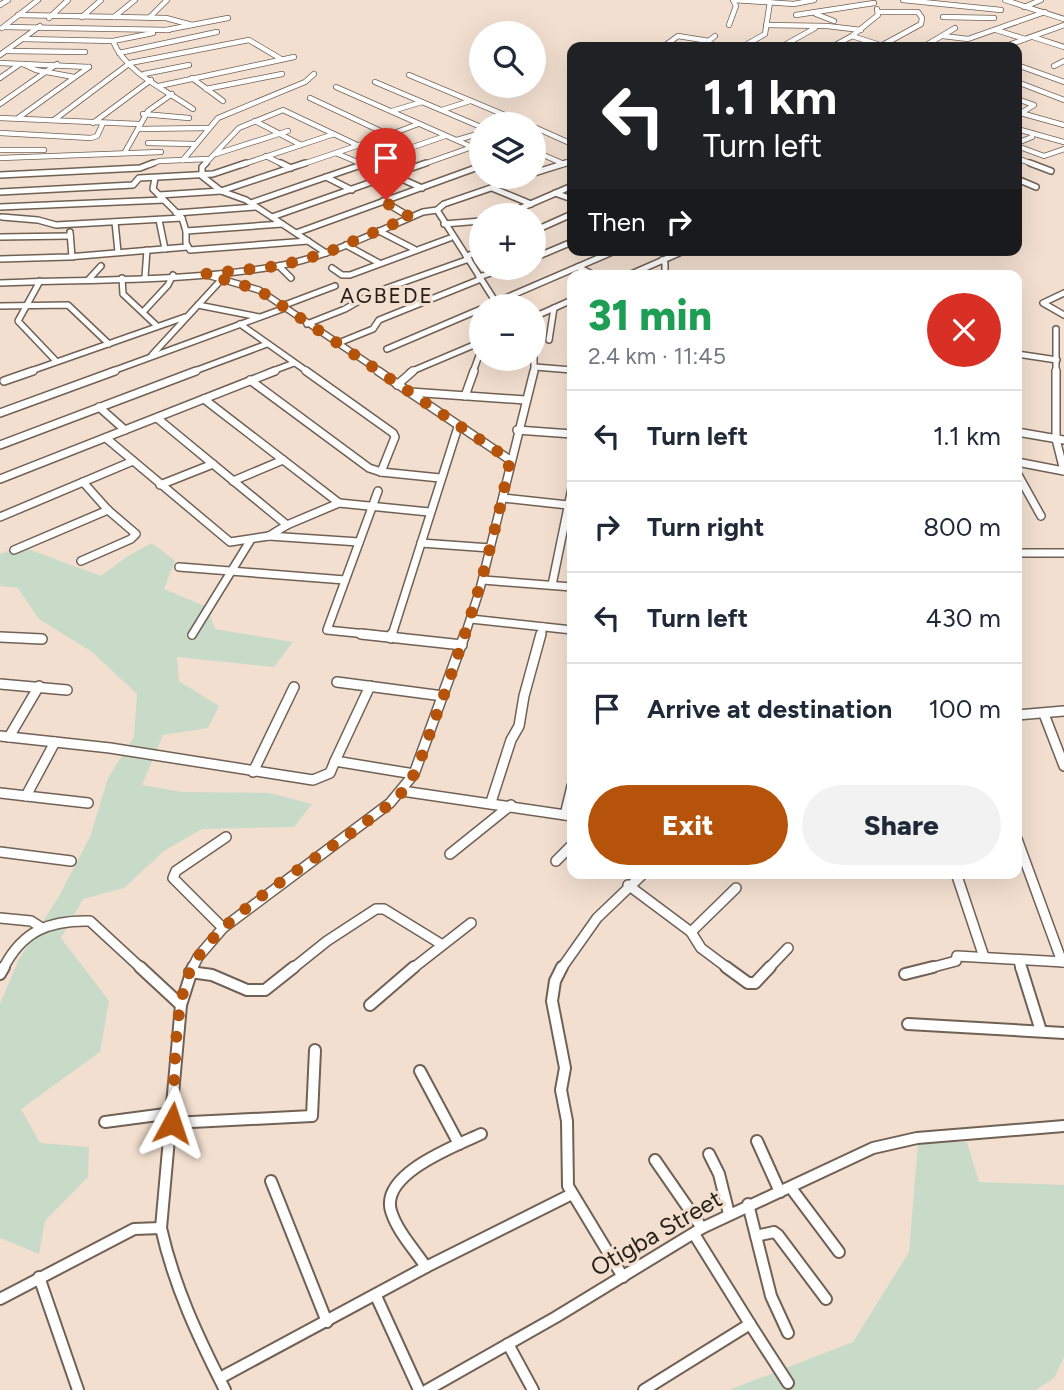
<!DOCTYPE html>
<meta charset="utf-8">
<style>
body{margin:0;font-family:Figtree,sans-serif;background:#f2f2f3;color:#1f2937;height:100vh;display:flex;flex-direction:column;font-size:26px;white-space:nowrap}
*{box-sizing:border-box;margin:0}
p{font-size:23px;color:#747a83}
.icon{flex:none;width:38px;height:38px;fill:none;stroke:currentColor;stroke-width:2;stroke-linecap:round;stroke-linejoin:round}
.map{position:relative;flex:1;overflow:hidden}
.side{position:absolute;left:567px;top:270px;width:455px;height:609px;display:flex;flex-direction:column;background:#fff;border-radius:14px;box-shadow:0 7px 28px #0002}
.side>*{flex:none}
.top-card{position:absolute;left:567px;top:42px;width:455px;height:214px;border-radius:14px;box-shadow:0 7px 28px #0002;background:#202124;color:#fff;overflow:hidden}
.fabs{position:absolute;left:469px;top:21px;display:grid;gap:14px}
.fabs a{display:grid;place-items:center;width:77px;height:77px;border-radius:50%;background:#fff;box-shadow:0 7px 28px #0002;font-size:35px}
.pin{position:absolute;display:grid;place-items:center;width:60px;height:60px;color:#fff;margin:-72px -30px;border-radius:50% 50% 50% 0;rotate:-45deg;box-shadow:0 0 7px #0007}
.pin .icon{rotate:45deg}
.me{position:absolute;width:77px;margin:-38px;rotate:5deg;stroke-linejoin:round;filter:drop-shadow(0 0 5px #0008)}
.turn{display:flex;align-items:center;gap:24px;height:147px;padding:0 21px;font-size:32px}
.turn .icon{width:91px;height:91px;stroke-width:2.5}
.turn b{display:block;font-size:49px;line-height:60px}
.then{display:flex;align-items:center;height:66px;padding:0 21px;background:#0003;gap:14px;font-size:26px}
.round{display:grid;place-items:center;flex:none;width:74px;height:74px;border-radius:37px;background:#f2f2f3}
.overview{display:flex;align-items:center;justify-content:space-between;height:119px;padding:0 21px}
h1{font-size:42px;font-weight:800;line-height:52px;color:#1e9e55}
.cta{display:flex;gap:14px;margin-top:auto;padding:14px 21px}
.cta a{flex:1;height:80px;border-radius:42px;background:#b45309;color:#fff;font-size:28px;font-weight:800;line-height:80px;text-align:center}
.cta a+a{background:#f2f2f3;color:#1f2937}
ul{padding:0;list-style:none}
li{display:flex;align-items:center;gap:21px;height:91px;padding:0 21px;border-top:2px solid #e0e1e3}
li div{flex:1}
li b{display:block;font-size:26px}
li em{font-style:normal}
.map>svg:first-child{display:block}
.green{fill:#c8dbc9}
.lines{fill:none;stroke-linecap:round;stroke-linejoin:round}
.minor-far4-casing{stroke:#716154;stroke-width:6}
.minor-far3-casing{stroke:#716154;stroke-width:8}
.minor-far2-casing{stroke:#716154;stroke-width:10}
.minor-far1-casing{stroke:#716154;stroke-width:12}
.minor-casing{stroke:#716154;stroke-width:14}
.minor-far4{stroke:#fff;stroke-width:4.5}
.minor-far3{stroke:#fff;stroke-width:5}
.minor-far2{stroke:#fff;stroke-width:7}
.minor-far1{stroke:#fff;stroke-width:9}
.minor{stroke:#fff;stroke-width:10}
.route{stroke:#b45309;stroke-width:12;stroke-dasharray:0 21.6}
.labels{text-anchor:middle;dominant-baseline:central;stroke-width:6;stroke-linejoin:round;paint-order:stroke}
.far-quarter-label{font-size:21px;letter-spacing:2px;fill:#28211b;stroke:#f2dfd0}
.near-street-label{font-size:24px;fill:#28211b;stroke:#f2dfd0}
</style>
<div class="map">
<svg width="1064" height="1390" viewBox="0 0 1064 1390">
<rect width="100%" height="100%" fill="#f2dfd0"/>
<g class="green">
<path d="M152,543L175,561L164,589L207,607L215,629L293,642L274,667L177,657L179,681L219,706L208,728L163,735L142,785L182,792L270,793L312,804L294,827L202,829L164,851L124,888L83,899L61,938L109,1001L100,1052L21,1109L40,1143L89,1147L88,1177L45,1221L39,1254L0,1238V1004L18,961L59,896L90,837L108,778L134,737L137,694L92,652L39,619L18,588L0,586V554L20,546L101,576L128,556Z"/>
<path d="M967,1142L979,1182L1064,1185V1357L1054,1378L1036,1390H729L853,1342L909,1252L918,1143Z"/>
</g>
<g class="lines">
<g class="minor-far4-casing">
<g id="minor-far4">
<path d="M734,0L794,4L814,0"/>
<path d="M903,0L1001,10"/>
<path d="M1005,0L1064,19"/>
<path d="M0,5L8,0"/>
<path d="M1024,7L1041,0"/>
<path d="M879,12H918L922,18L921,24L879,47"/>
<path d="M816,14L834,21"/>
<path d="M18,15L166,18L192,25"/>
<path d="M796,15L874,3"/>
<path d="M82,17L101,0"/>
<path d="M114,17L135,0"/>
<path d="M943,17L994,18"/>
<path d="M49,18L68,0"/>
<path d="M149,18L167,0"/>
<path d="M729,25L736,6L733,0"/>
<path d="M766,25L827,26L861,30"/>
<path d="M4,27L169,30"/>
<path d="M2,28L38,0"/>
<path d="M166,30L228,18"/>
<path d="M996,30L1025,39"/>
<path d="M852,36L883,46"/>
<path d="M943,36L968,39L1045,12"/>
<path d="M1033,37L1064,47"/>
<path d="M24,39L113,41C124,71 167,91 193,109"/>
<path d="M113,41L153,33"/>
<path d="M704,45L721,47"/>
<path d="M663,47L678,36L709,41"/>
<path d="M701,47L715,36"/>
<path d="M742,47L765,34L770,2"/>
<path d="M781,47L815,28"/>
<path d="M832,47L852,36L878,15L877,9"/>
<path d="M923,47L955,28"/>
<path d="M1003,47L1064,25"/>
<path d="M7,51L85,52"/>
<path d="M119,53L217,32"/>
<path d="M0,55L40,26"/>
<path d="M0,63L89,67"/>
<path d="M23,64L36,70L74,77"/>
<path d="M1017,65L1064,82"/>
<path d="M1054,66L1064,61"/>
<path d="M144,74L189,65"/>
<path d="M409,75L526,124"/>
<path d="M0,78L20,64"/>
<path d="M192,78L223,101"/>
<path d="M375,82L481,127"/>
<path d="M1017,82L1064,100"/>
<path d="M159,86L294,57"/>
<path d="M336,87L481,151"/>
<path d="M206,89L282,74"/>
<path d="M310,98L389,135L418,124"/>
<path d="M1017,99L1034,105L1021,113"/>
<path d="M0,104L57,64"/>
<path d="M442,110L470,101"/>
<path d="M392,111L422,102"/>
<path d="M1017,112L1064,125"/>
<path d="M143,114L189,118"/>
<path d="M0,118L138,124"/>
<path d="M18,118L89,67"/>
<path d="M54,120L130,63L249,40L281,59"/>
<path d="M255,121L301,145"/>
<path d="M93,123L151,80"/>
<path d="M534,127L572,144"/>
<path d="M139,129L207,128"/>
<path d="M1017,129L1064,142"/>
<path d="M0,133L91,138L97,136L103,123"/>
<path d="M457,140L481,133"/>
<path d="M148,143L194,144"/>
<path d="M1017,143L1032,137V133"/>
<path d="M1017,146L1044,156L1064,149"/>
<path d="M0,150H44"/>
<path d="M534,151L564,164"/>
<path d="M125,152L148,111L172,94"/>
<path d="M336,153L362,164"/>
<path d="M216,154L288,131"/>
<path d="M266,156L284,165"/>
<path d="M0,158L161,152"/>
<path d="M1017,158L1035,165"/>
<path d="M183,160L218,118L305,82L314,74"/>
<path d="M149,165L159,161L208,159"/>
<path d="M204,165L239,128L283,110L357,145"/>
<path d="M241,165L334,134"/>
<path d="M300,165L389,135"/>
<path d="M361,165L445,136"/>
<path d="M421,165L472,147"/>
<path d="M560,165L572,161"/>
</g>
</g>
<g class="minor-far3-casing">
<g id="minor-far3">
<path d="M206,163L202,167V176L221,191L246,200L326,253"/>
<path d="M281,163L291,168"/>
<path d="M1030,163L1051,171"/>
<path d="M534,173L566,163"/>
<path d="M0,175L140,168L153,163"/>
<path d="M393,175L422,188"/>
<path d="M326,177L367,163"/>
<path d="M155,178L153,189L182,218L186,231"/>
<path d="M1017,179L1036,187"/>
<path d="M492,188L531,204"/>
<path d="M0,192L133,185L139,178L213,174L246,163"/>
<path d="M555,193L572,199"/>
<path d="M159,195L221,191L305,163"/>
<path d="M383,201L410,217"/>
<path d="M251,203L326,177L352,190"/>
<path d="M0,207L164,200"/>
<path d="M437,210L497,304"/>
<path d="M176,213L255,207"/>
<path d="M505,215L572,186"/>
<path d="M2,217L38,220L56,225L182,218"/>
<path d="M272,217L426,163"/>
<path d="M159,220L165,249"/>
<path d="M115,222L118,252"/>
<path d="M282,224L186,231V243L190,250L308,241"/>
<path d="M444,224L481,221"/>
<path d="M379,231L414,249"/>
<path d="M534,231L572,214"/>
<path d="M70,232L72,257"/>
<path d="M296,233L481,166"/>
<path d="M0,237L70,236"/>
<path d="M346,245L379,263"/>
<path d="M466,256L481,251"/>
<path d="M534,258L572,242"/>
<path d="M0,259L68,257L187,247"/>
<path d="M662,260L665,263V275"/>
<path d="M279,266L291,278"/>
<path d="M578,267L594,275"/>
<path d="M332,268L342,275H350L450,238"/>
<path d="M207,275L259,290L381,372"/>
<path d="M629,275L686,250"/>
<path d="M145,277L147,250"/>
<path d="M479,277L506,268"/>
<path d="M122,278L123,294L157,326"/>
<path d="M89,279L101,266"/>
<path d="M40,281L18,321L56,361"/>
<path d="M0,283C92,279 187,282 278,266C328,257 376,232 423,212L437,210L444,204L523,177"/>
<path d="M1064,293L1043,303L1064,315"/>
<path d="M198,305L259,317"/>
<path d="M0,306L68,305L109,344"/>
<path d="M282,306L335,286"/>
<path d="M487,306L617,250"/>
<path d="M143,312L168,285L173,275"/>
<path d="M534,317L572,300"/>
<path d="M240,324L308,372"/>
<path d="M307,324L345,309L373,293L469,259"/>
<path d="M1056,329V372"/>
<path d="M549,340L554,308"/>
<path d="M336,344L373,329L379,320L481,279"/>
<path d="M387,349L481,309"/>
<path d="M1017,354L1057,360"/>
<path d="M152,355L221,280"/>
<path d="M535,367L572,370"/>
<path d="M28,372L185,317"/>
<path d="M110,372L285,308"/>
<path d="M192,372L267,344"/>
<path d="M270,372L294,363"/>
<path d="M410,372L481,342"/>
<path d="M473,372L481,350"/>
<path d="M534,372V355"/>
</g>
</g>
<g class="minor-far2-casing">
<g id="minor-far2">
<path d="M306,371L393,433L395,437L381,472"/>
<path d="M378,371L510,460"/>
<path d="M1056,371V439L1064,471"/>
<path d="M250,380L369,468L381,472L440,478"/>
<path d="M4,381L33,371"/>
<path d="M397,385L413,371"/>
<path d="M410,392L525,400"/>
<path d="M465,396L474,371"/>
<path d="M204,399L339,503L429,512"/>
<path d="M99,407L125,430"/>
<path d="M0,413L115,371"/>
<path d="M157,418L287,525"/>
<path d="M517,430L572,434"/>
<path d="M1017,432L1064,440"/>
<path d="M106,438L230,542L269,536L287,525L339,503"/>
<path d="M0,445L196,371"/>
<path d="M1017,462L1064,471"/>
<path d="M1017,473L1041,516"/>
<path d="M0,479L275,371"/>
<path d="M233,481L283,460"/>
<path d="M160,485L213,464"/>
<path d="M503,498L568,505"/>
<path d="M0,517L133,461"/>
<path d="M269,536L359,542"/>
<path d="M421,543L490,548"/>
<path d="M14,550L108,510"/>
<path d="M1017,553H1064"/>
<path d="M81,561L131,539L136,534L108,510L83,482"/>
<path d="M179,567L345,580"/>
<path d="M483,580L572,587"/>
<path d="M552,585L572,488"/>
<path d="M471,619L572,630"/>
<path d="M192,635L250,541"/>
<path d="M376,635L327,630L378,491"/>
<path d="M392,635L458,427"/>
<path d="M465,635L480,589L534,371"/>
<path d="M541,635L543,627"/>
</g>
</g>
<g class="minor-far1-casing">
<g id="minor-far1">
<path d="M361,634L462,645"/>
<path d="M0,637L42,639"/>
<path d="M391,638L392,634"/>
<path d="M337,682L443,696"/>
<path d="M0,684L67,690"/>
<path d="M1044,714L1064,766"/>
<path d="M1017,715L1064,711"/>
<path d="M0,736L110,748L313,780L330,773L335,761L414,774"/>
<path d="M9,737L39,686"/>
<path d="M335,761L370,686"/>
<path d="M253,772L294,687"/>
<path d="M402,791L572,816"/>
<path d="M0,793L88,803"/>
<path d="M26,796L55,742"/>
<path d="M491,802L511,740L519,726L524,696L541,634"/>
<path d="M565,815L572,786"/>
<path d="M1017,839L1062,962"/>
<path d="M0,852L71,861"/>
<path d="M450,854L511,805"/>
<path d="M556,861L572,845"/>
<path d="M956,873L984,957"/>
<path d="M628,885L691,932L701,948L729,969"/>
<path d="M0,918L31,921L39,926"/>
<path d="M223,928L173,878L176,871L226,837"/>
<path d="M691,932L736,888"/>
<path d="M1019,961L1021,969"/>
<path d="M3,969C22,931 49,920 90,921L142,969"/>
<path d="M192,969L198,957L223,928L390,803L414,774L465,634"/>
<path d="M292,969L327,941L376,909H384L441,944"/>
<path d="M412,969L471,923"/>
<path d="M561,969L597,918L644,873"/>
<path d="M768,969L788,948"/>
<path d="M926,969L956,961L957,956L1064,962"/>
</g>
</g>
<g class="minor-casing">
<g id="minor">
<path d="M140,967L181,1005"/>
<path d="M193,967L181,1005L161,1228C174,1286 198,1337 225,1390"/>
<path d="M562,967L555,981L552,1001L565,1068L561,1090L567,1121L568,1186L623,1277"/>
<path d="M726,967L748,983H755L770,967"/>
<path d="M1021,967L1041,1031"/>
<path d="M190,972L212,975L247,990H265L294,967"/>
<path d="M0,974L4,967"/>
<path d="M905,974L933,967"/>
<path d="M370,1005L414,967"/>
<path d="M908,1024L1064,1033"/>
<path d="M420,1071L459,1144"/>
<path d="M105,1122L173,1113"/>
<path d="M172,1123L312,1116L315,1050"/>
<path d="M757,1141L780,1192"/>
<path d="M709,1154L719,1174L729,1214"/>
<path d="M655,1160L702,1228"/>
<path d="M271,1181L327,1322"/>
<path d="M791,1188L839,1252"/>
<path d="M748,1204L771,1296L788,1333"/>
<path d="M756,1236L774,1232L778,1235L826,1299"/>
<path d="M426,1267C414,1249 397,1231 391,1211C380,1174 455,1146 481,1134"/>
<path d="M39,1277L78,1390"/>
<path d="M376,1296L419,1390"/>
<path d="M0,1299L134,1229L161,1228"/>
<path d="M750,1324L788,1383"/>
<path d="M508,1344L533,1390"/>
<path d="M220,1378L426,1267L572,1194"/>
<path d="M427,1390L556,1317L702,1228L873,1148L917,1138L1064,1126"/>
<path d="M644,1390L750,1324L694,1234"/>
</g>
</g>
<use href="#minor-far4" class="minor-far4"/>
<use href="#minor-far3" class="minor-far3"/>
<use href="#minor-far2" class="minor-far2"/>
<use href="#minor-far1" class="minor-far1"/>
<use href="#minor" class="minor"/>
</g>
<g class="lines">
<path class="route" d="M172,1123C176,1077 172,1014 190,971C213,919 319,858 366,822C379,812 393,803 403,791C419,771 426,743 435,719C467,634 493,549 510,460L259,290L205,274L279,266L326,253L410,217L383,201L386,200"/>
</g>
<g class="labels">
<g class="far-quarter-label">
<text x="387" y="295">AGBEDE</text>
</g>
<g class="near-street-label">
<text transform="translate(656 1233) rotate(-30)">Otigba Street</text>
</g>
</g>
</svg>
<div class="fabs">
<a><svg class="icon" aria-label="search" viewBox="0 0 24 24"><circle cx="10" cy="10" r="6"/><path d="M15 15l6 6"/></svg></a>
<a><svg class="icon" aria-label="layers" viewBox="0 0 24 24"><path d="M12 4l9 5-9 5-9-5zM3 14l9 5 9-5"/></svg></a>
<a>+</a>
<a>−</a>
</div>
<div class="pin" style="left:386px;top:200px;background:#d93025"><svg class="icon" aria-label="arrive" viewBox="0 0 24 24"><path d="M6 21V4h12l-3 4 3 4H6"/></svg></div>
<svg class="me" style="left:172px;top:1123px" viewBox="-20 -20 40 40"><path d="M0-17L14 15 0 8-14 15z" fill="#b45309" stroke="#fff" stroke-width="4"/></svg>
<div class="top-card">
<div class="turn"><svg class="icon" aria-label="left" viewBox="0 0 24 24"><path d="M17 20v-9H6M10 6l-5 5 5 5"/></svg><div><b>1.1 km</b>Turn left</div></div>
<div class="then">Then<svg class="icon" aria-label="right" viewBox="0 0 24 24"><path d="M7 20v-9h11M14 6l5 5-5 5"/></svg></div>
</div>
<section class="side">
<div class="overview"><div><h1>31 min</h1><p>2.4 km · 11:45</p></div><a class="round" style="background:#d93025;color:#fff"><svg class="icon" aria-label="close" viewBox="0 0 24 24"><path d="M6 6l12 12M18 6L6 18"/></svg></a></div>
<ul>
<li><svg class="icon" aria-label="left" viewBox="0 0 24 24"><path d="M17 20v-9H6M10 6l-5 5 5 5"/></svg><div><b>Turn left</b></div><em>1.1 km</em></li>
<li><svg class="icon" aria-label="right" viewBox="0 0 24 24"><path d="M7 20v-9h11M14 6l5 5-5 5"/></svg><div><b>Turn right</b></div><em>800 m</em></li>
<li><svg class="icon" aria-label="left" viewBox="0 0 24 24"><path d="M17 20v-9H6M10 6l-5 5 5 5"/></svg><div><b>Turn left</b></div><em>430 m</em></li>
<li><svg class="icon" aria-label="arrive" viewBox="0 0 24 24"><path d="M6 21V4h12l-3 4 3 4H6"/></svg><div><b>Arrive at destination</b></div><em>100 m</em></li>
</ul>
<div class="cta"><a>Exit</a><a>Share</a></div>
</section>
</div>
